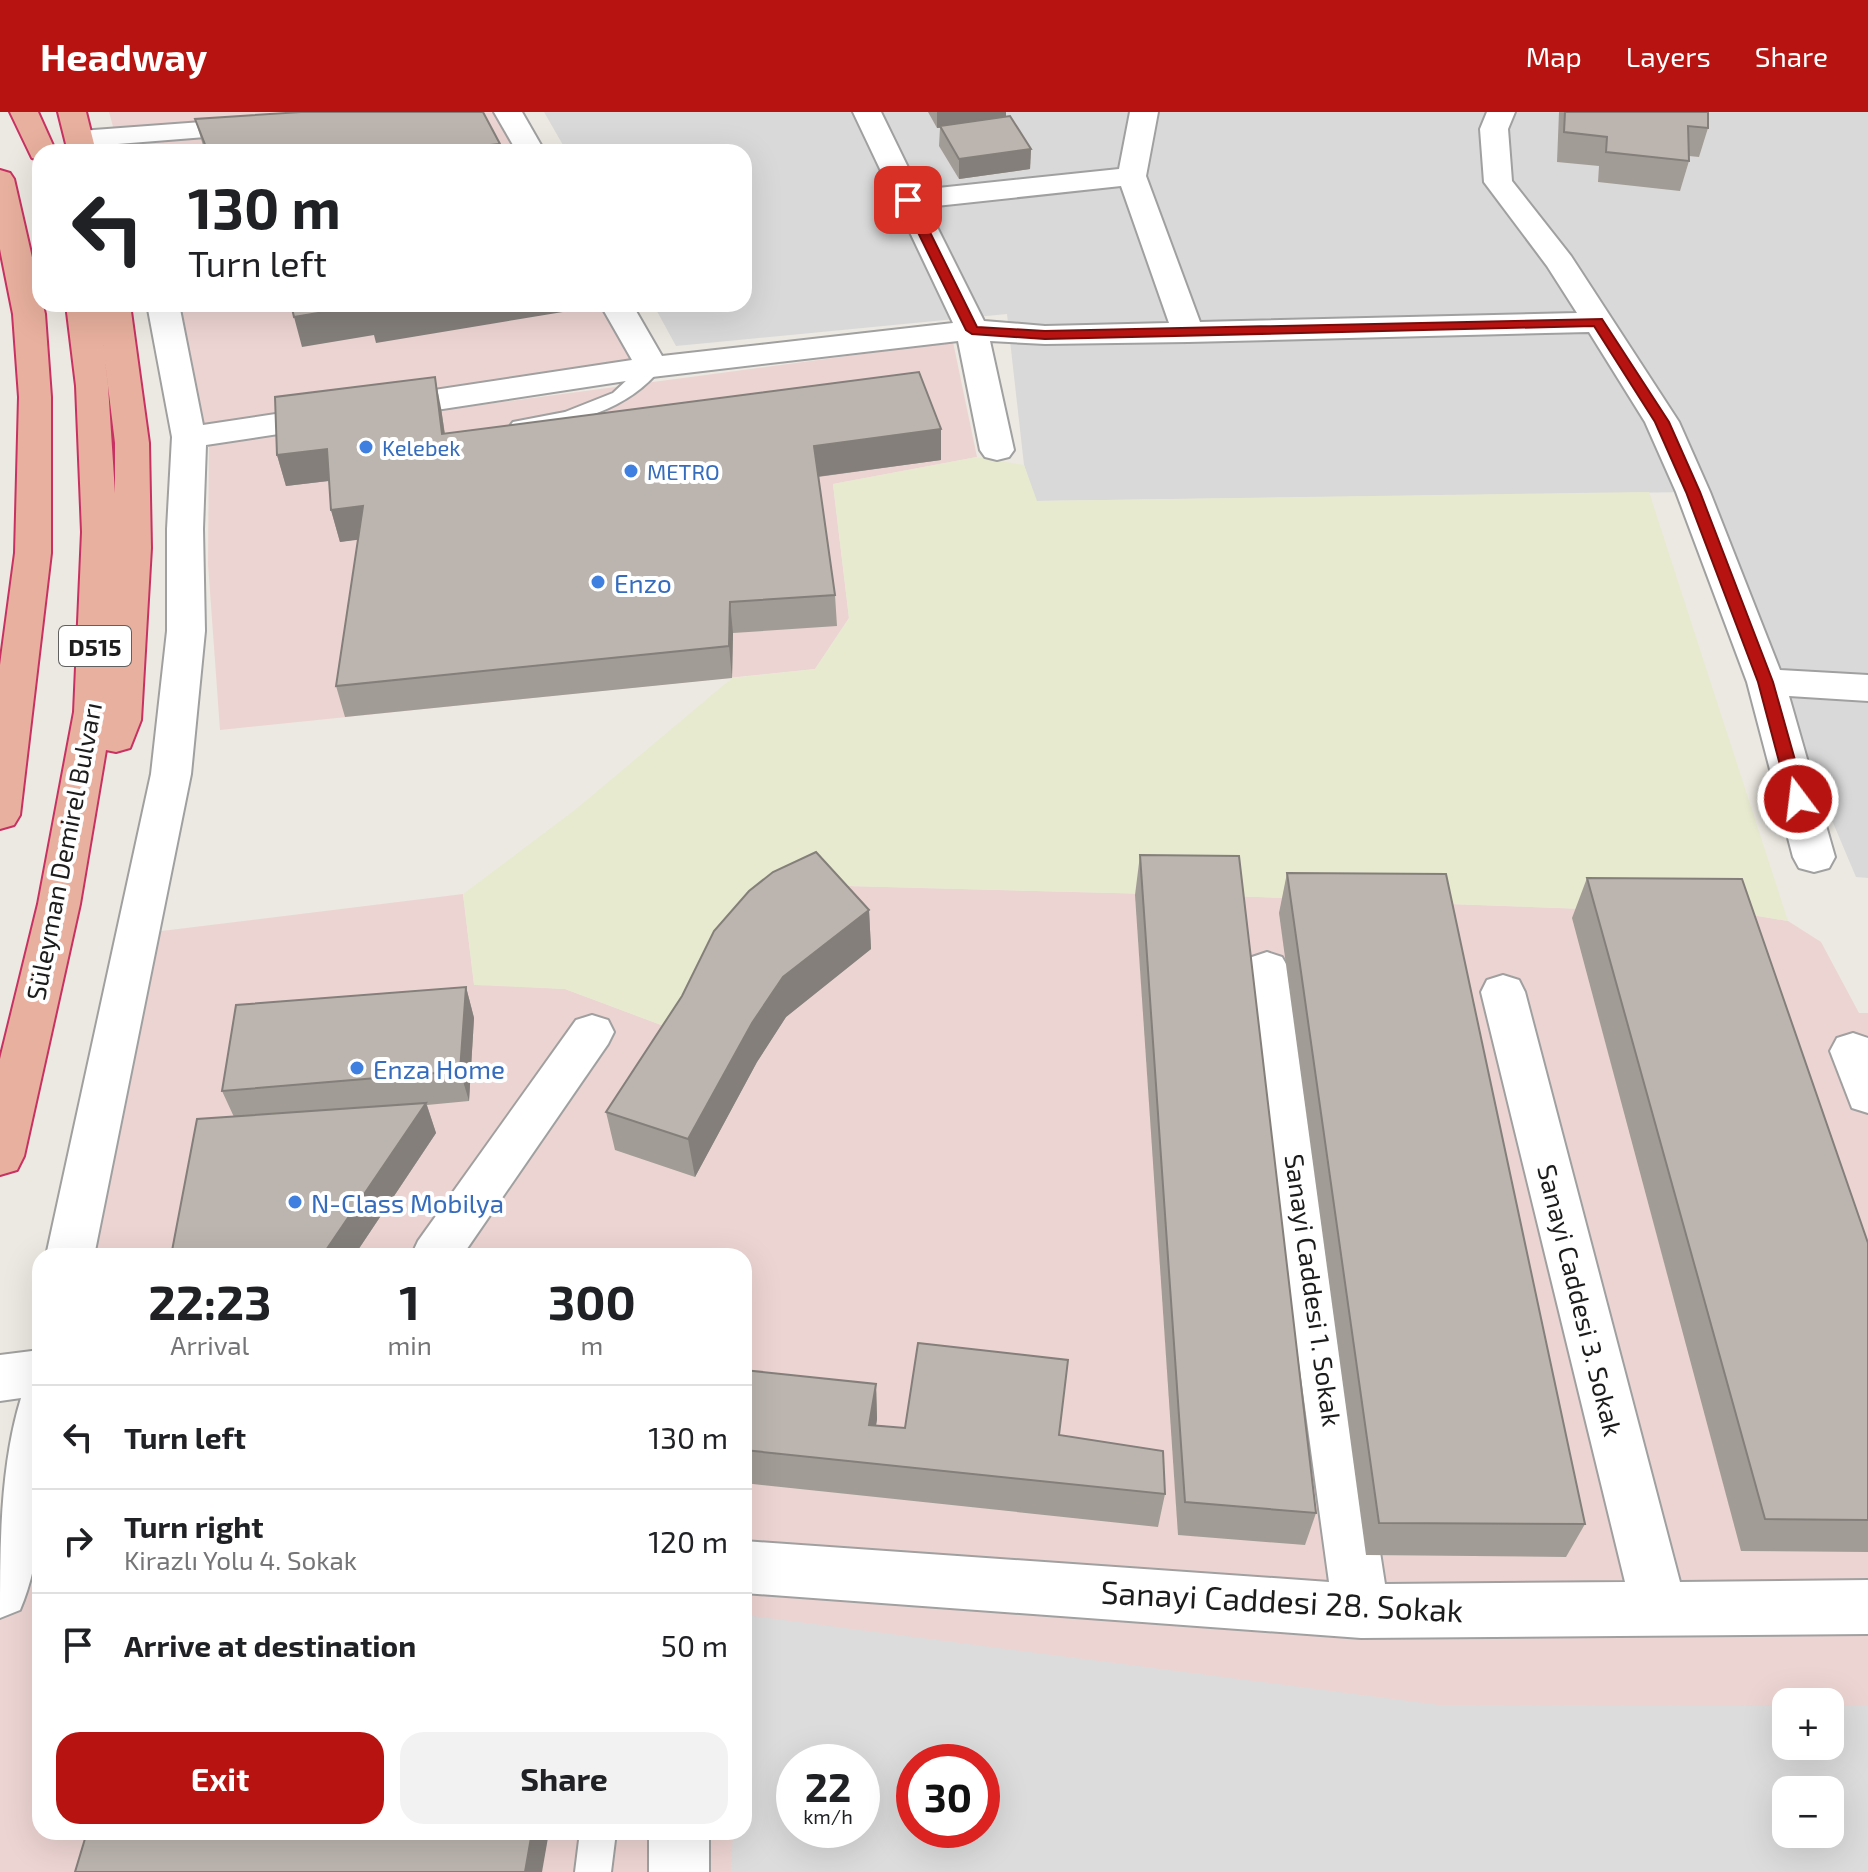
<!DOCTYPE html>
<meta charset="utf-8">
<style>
body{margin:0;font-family:"Exo 2",sans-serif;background:#f2f2f2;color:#202124;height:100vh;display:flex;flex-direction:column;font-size:30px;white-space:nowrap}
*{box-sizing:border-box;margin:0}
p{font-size:26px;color:#757577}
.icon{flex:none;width:44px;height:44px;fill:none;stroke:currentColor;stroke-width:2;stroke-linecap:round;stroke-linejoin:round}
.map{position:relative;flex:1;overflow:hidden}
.details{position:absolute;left:32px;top:1136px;width:720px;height:592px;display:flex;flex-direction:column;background:#fff;border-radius:24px;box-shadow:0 8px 32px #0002}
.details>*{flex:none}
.banner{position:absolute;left:32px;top:32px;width:720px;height:168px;border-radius:24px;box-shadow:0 8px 32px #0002;background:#fff;color:#202124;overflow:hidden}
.tools{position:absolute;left:1772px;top:1576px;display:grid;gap:16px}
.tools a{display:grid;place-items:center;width:72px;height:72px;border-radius:16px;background:#fff;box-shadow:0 8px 32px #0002;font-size:40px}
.speed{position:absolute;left:776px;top:1632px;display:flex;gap:16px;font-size:40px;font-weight:700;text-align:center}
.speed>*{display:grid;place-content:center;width:104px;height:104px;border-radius:50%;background:#fff;box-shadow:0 8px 32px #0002;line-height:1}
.speed small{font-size:20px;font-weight:400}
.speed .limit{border:12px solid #d22;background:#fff;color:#111}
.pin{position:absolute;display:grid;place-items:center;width:68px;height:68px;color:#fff;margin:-34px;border-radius:16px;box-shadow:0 4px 12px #0006}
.me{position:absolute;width:88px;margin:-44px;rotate:345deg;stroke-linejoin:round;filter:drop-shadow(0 0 6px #0008)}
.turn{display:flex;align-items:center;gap:28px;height:168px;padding:0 24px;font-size:36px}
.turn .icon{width:104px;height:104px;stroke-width:2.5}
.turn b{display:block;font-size:56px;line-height:68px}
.eta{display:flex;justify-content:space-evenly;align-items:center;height:136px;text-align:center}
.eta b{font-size:48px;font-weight:700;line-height:56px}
.action{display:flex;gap:16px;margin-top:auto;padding:16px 24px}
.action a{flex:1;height:92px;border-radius:24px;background:#b71411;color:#fff;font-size:32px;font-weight:700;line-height:92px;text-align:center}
.action a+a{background:#f2f2f2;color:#202124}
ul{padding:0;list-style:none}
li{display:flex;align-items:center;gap:24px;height:104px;padding:0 24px;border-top:2px solid #e0e0e0}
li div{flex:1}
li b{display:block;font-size:30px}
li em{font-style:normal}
header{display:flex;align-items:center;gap:48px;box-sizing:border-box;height:112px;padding:0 40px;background:#b71411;color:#fff}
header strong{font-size:38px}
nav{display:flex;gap:44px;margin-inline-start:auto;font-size:28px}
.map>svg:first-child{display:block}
.residential{fill:#dad9d9}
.commercial{fill:#ecd4d2;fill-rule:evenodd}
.farmland{fill:#e7eacf}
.parking{fill:#dcdcdc;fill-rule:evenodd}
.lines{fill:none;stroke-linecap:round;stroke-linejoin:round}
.service-casing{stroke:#a0a0a0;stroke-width:4}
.minor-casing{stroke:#a0a0a0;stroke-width:4}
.trunk-casing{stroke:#c83263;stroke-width:4}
.service{fill:#fff;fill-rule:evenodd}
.minor{fill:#fff;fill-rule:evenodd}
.trunk{fill:#e8b09e;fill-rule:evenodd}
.wall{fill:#a29c96}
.shaded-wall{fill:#847f7a}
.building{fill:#bcb5af;stroke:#847f7a;stroke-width:2}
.route{fill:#b71411;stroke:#770d0b;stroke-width:2}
.shop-dot{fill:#3f7fe0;stroke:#fff;stroke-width:3}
.labels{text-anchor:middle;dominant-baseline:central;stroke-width:8;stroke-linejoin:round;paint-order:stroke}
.far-shop-label{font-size:22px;fill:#366cbe;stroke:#fff;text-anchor:start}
.shield{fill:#fff;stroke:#606060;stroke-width:2}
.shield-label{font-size:24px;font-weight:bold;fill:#1c1c1c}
.shop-label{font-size:26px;fill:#366cbe;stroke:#fff;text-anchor:start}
.street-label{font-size:26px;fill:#1c1c1c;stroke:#fff}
.near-street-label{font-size:32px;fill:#1c1c1c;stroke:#fff}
</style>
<header>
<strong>Headway</strong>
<nav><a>Map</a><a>Layers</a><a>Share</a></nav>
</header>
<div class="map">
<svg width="1868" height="1760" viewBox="0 0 1868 1760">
<rect width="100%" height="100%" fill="#ece9e2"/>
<path class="residential" d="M544,0H1868V766L1856,765L1693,380L1036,389L1024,353L1007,202L676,234L653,192H744V40H567Z"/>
<g class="commercial">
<path d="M109,0H508L531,40H120Z"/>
<path d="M163,192H616L652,255L189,325Z"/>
<path d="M953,230L977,345L833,372L849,506L815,557L220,618L208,452L209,329Z"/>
<path d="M848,774L1232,784L1752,803L1788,809L1821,830L1859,901H1868V1760H0V1479L21,1393L40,1395V1720H744V1144H70L137,822L463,782L474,872L565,877L688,923L819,780ZM1786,1590H1830V1634H1786ZM794,1650H862V1718H794ZM914,1650H982V1718H914ZM1786,1678H1830V1722H1786Z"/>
</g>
<path class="farmland" d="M977,345L1024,353L1037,389L1649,380L1788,809L1752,803L1232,784L848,774L819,780L688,923L565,877L474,873L463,782L576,697L732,566L815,557L849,506L833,372Z"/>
<path class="parking" d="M745,1503L1439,1593L1786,1594V1634H1830V1594H1868V1760H731L733,1720H744ZM794,1650H862V1718H794ZM914,1650H982V1718H914ZM1786,1678H1830V1722H1786Z"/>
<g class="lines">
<g class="service-casing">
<g id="service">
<path d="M652,249L662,255C627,300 573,310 520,320L510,314L513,310L565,300L613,281L645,251Z"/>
<path d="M580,1720H616L611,1760H575Z"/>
</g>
</g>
<g class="minor-casing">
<g id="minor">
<path d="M494,0H522L545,40H517Z"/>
<path d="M853,0H881L919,78L1119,57L1130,0H1158L1146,64L1200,210L1577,201L1547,154L1484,70L1480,17L1487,0H1515L1508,17L1512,69L1571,144L1679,310L1710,380L1780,558L1868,563V589L1789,584L1835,745L1829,756L1814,760L1799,756L1793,745L1747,570L1676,380L1645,310L1589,220L1188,230L1045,232L990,229L1014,338L1009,345L997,348L985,345L980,338L958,229L652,265L206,333L203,417L205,519L191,662L94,1144H46L151,662L167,519V417L172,325L147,192H179L203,313L632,248L600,192H632L662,244L953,211ZM1121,74L1169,211L1045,214L984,209L927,95Z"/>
<path d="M257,6L267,8L271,14L267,20L80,35L70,33L66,27L70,21L80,19Z"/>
<path d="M1267,840L1282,845L1289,857L1385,1472L1625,1470L1481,880L1487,868L1503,863L1519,868L1525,880L1680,1470L1868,1468V1522L1361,1526L744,1481V1429L1329,1470L1245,857L1252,845Z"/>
<path d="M592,903L608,908L614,920L608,932L462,1144H411L418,1129L576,908Z"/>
<path d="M1853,921L1868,926V1001L1852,996L1830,939L1837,926Z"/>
<path d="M40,1238C40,1321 53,1421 20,1498L0,1506C0,1433 0,1354 21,1286L0,1289V1243Z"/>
<rect x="649" y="1720" width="60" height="40"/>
</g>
</g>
<g class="trunk-casing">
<g id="trunk">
<path d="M10,0H38L56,40H40V48L32,46Z"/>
<path d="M58,0H86L96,40H68Z"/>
<path d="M0,58L10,61L14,67L45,202L51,285V441L20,703L14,713L0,717V553L15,441L19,285L13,202L0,137Z"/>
<path d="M66,192H98L108,274L115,381V331L98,192H130L149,331L151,436L141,608L130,636L116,640L106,638L80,792L24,1044L17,1058L0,1063V947L38,792L74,600L82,420L76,274Z"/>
</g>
</g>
<use href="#service" class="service"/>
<use href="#minor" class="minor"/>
<use href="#trunk" class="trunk"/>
</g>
<g class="wall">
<path d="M928,0H1006V5L1031,37L1030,57L959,67L939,34L940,16H937Z"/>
<path d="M1559,0H1708V16L1699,45L1689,44V49L1680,79L1598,70L1599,54L1557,50Z"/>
<path d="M195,7L500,32L502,40H205Z"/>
<path d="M441,296L445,322L941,348L818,365L835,483L837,514L733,521L732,566L345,605L336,574L358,427L340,430L331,398L329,369L286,374L277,343Z"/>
<path d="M1140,743L1316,1401L1305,1433L1178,1423L1135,783Z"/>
<path d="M1287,761L1585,1412L1566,1445L1366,1443L1279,801Z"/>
<path d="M1587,766L1868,1131V1440L1741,1439L1572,806Z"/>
<path d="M869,798L871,837L786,905L757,950L695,1065L615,1038L606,1000Z"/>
<path d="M466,875L474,906L469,989L427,993L436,1021L354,1144H171L234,1005L222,979Z"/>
<path d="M744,1258L876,1272L877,1307L876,1313L905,1316L1060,1323L1165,1382L1158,1415L744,1371Z"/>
</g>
<g class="shaded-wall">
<path d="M937,0H1006V6L937,16Z"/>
<path d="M500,32L502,40H420Z"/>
<path d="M1031,37L1030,57L959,67V47Z"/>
<path d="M419,192H581V197L376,231L374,223L302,235L294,205L367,193Z"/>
<path d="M435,265L441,296L449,353L442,322Z"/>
<path d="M941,317V348L815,365L814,334Z"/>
<path d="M327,337L336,368L286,374L277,343Z"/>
<path d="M363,394L372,426L340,430L331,398Z"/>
<path d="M730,490L733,521L732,566L729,534Z"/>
<path d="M869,798L871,837L786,905L757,950L695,1065L688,1027L752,911L783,865Z"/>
<path d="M466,875L474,906L469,989L460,959Z"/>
<path d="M426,991L436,1021L354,1144H322Z"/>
<path d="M876,1272L877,1307L871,1347L869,1313Z"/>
<path d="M532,1720H549L542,1760H525Z"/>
</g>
<g class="building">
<path d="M301,0H483L500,32L420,40H208L195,7Z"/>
<path d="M1565,0H1708V16L1688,14L1689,49L1606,40L1607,25L1564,20Z"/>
<path d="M1010,4L1031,37L959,47L940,14Z"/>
<path d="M291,192H420L369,200L367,193L294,205Z"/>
<path d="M919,260L941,317L814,334L835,483L730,490L729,534L336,574L363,394L331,398L327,337L277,343L275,285L435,265L442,322Z"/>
<path d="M816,740L869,798L783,865L752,911L688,1027L606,1000L682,884L714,819L749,779L773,760Z"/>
<path d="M1140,743L1239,744L1316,1401L1185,1390Z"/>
<path d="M1287,761L1446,762L1585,1412L1379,1411Z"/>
<path d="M1587,766L1742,767L1868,1131V1408L1765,1407Z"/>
<path d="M466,875L460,959L222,979L236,893Z"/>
<path d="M426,991L322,1144H171L197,1007Z"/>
<path d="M918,1231L1068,1248L1059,1323L1163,1339L1165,1382L744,1338V1258L876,1272L869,1313L905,1316Z"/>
<path d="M87,1720H532L525,1760H75Z"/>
</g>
<path class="route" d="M908,85L914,88L977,215L1045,219L1602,207L1669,310L1700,380L1773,570L1806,687L1804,691L1798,692L1789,687L1758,570L1686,380L1655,310L1594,214L1045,227L972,222L966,218L902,88Z"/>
<g class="shop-dot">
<circle cx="366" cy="335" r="8"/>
<circle cx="631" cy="359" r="8"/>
<circle cx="598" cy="470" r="8"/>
<circle cx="357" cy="956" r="8"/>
<circle cx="295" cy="1090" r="8"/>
</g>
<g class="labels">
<g class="far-shop-label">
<text x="382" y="335">Kelebek</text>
<text x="647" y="359">METRO</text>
</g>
<rect class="shield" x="59" y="514" width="72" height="40" rx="6"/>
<g class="shield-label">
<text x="95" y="534">D515</text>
</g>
<g class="shop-label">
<text x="614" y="470">Enzo</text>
<text x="373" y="956">Enza Home</text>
<text x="311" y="1090">N-Class Mobilya</text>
</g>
<g class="street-label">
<text transform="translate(63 739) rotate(-79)">Süleyman Demirel Bulvarı</text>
<text transform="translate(1314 1178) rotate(82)">Sanayi Caddesi 1. Sokak</text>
<text transform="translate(1581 1188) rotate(76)">Sanayi Caddesi 3. Sokak</text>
</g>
<g class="near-street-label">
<text transform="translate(1282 1488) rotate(3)">Sanayi Caddesi 28. Sokak</text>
</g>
</g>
</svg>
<div class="tools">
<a>+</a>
<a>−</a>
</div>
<div class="speed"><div>22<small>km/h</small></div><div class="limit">30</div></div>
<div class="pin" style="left:908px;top:88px;background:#d93025"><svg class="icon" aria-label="arrive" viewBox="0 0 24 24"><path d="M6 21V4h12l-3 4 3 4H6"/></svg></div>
<svg class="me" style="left:1798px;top:687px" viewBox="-20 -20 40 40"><circle r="17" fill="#b71411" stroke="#fff" stroke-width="3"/><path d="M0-11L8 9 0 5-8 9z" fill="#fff"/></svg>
<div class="banner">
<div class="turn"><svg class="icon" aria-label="left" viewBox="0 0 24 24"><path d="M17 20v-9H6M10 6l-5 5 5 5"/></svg><div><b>130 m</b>Turn left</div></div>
</div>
<section class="details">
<div class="eta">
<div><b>22:23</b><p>Arrival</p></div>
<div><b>1</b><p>min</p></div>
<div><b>300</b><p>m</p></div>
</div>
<ul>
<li><svg class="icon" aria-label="left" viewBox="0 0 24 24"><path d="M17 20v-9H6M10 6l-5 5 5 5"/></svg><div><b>Turn left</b></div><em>130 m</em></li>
<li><svg class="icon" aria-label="right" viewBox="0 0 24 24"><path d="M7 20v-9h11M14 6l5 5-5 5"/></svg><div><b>Turn right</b><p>Kirazlı Yolu 4. Sokak</p></div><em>120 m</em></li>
<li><svg class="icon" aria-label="arrive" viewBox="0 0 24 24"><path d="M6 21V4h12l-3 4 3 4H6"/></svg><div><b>Arrive at destination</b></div><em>50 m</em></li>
</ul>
<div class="action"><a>Exit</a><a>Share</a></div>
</section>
</div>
